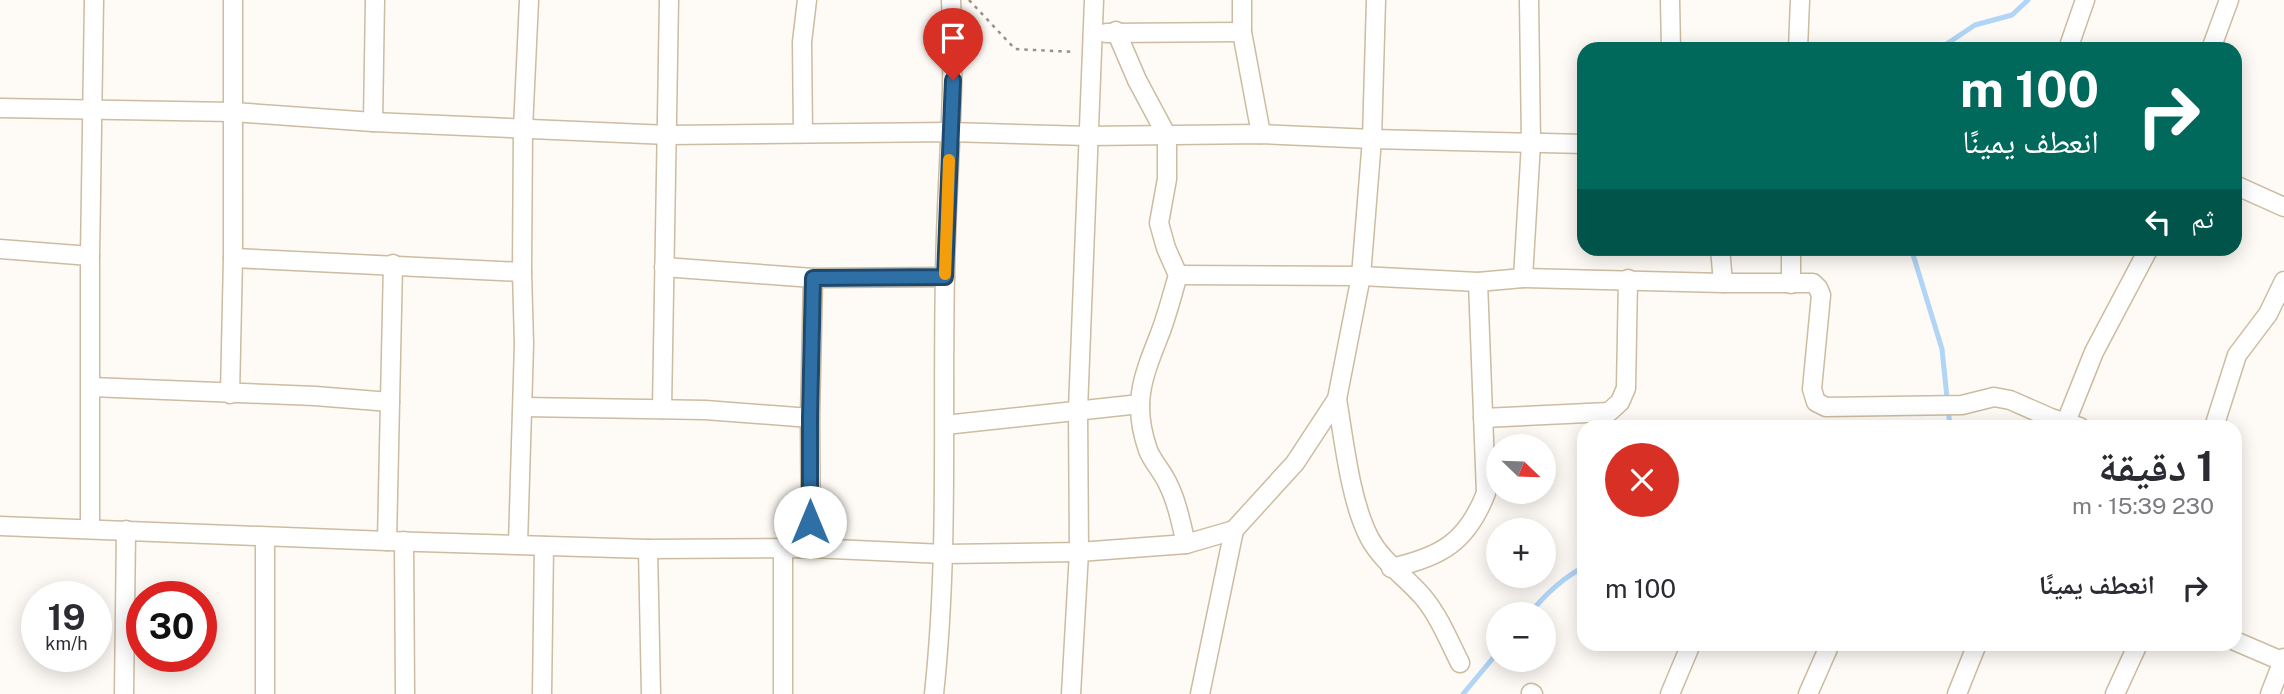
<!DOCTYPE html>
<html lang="ar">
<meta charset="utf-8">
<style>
body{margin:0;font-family:"Public Sans","Noto Naskh Arabic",sans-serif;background:#f2f2f3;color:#2b2b33;direction:rtl;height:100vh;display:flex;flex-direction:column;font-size:26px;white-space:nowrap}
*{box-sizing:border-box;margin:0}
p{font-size:23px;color:#7c7c81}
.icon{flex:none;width:38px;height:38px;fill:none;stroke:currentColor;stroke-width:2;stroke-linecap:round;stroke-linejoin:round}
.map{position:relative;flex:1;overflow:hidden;direction:ltr}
.sheet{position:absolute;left:1577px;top:420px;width:665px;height:231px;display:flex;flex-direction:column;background:#fff;border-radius:21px;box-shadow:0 4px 18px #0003;direction:rtl}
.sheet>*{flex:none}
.hud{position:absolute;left:1577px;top:42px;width:665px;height:214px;border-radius:21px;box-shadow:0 4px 18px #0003;direction:rtl;background:#00695c;color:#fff;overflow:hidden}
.needle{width:46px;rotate:113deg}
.fabs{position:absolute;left:1486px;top:434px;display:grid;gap:14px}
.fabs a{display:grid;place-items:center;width:70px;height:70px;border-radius:50%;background:#fff;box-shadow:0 4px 18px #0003;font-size:35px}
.speed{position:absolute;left:21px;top:581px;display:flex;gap:14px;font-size:35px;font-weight:700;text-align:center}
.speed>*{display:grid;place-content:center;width:91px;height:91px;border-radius:50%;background:#fff;box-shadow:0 4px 18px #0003;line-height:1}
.speed small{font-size:18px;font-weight:400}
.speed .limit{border:10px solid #d22;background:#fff;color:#111}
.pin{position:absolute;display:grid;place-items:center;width:60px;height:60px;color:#fff;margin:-72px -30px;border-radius:50% 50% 50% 0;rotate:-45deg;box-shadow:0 0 7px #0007}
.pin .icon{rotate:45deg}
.me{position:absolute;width:77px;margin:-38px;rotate:0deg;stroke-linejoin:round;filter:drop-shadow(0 0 5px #0008)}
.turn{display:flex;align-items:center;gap:24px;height:147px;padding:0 28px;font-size:32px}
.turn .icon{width:91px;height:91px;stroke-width:2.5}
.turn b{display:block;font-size:49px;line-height:60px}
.then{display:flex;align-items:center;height:66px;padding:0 28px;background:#0003;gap:14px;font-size:26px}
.round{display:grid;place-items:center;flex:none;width:74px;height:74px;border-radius:37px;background:#f2f2f3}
.headline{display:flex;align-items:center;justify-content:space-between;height:119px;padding:0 28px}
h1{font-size:42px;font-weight:700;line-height:52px}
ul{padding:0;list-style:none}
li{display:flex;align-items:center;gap:21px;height:98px;padding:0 28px}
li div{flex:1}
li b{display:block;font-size:26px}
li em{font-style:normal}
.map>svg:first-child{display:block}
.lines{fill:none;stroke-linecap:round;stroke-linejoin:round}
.stream{stroke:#b0d5f7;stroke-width:5}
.minor-casing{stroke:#ccbca1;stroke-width:21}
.path{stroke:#97928a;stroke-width:2.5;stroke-dasharray:3.5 5;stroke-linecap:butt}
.minor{stroke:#fff;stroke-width:18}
.route-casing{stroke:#1e496c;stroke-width:18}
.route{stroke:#2e70a6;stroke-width:12}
.slow{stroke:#f59e0b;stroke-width:12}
</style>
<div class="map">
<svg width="2284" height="694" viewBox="0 0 2284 694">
<rect width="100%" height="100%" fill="#fefaf5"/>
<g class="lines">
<g class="stream">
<path d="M1939,49L1975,25L2012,15L2028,0"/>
<path d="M1911,248L1942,349L1950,427"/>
<path d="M1529,614C1544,596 1562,578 1584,567"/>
<path d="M1463,694L1498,652"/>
</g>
<g class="minor-casing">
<g id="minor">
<path d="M1242,0V32L1261,134"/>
<path d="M1670,0L1671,49"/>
<path d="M1116,31L1137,80L1167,136V179L1159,223L1166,248L1178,275C1172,295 1167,316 1159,336C1142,379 1132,404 1148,450C1152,461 1162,471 1167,482C1177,501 1181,523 1186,544"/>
<path d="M1106,33L1242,32"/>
<path d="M1798,49L1800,0"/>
<path d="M2068,49L2085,0"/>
<path d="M2211,49L2229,0"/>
<path d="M0,108L233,112L373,122L668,135L950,132L1088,136L1261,134L1372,139L1584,144"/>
<path d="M373,122L375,0"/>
<path d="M803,133L802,42L807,0"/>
<path d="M2235,185L2284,207"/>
<path d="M1720,248L1723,283"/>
<path d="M1791,248V284"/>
<path d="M0,249L90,256"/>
<path d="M233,258L522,272"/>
<path d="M664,267L813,278L945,277"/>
<path d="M1178,275L1361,276L1478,282L1523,278L1723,283H1813L1818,288L1821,295L1812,389L1816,402L1826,407L1962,405L1994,397L2010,400L2051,418L2080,427"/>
<path d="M1523,278L1531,143L1529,0"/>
<path d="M91,387L315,396L390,402"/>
<path d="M230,394L233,258V0"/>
<path d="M1337,399C1344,440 1350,500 1369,537C1382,562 1405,576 1423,597C1439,616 1449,641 1460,663"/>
<path d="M524,407L705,410L810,418"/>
<path d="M662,409L669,0"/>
<path d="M1483,418L1609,412L1620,402L1626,388L1628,279"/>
<path d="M2066,422L2094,352L2149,248"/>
<path d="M945,425L1140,404"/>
<path d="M2214,427L2237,355L2268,314L2284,281"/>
<path d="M0,526L387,541L648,549L811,548L944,554L1079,552L1186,544L1234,530"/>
<path d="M90,528V256L94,0"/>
<path d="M387,541L393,264"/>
<path d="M404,541L405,694"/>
<path d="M518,544L524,344L522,272L523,129L529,0"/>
<path d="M811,548L810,418L813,278"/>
<path d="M648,549L651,694"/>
<path d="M783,549V694"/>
<path d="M1391,568C1441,557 1467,542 1486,493L1478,282"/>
<path d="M2235,641L2284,662"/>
<path d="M1531,693L1533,694"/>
<path d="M124,694L126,530"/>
<path d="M265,694V537"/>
<path d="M542,694L544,546"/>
<path d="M934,694C949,555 942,415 945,275C946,184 956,92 951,0"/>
<path d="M1071,694L1079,552L1078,410L1094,0"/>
<path d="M1200,694L1234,530L1295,463L1337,399L1361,276L1372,139L1376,0"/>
<path d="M1670,694L1691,644"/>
<path d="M1808,694L1830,644"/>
<path d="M1957,694L1977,644"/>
<path d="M2115,694L2138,644"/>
<path d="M2270,694L2284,658"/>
</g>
</g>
<path class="path" d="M969,0L1015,49L1075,52"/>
<use href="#minor" class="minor"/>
</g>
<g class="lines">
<g class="route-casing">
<path id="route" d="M810,522V418L813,278L945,277L953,80"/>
</g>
<use href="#route" class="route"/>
<path class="slow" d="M945,274L949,160"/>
</g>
</svg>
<div class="fabs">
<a><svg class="needle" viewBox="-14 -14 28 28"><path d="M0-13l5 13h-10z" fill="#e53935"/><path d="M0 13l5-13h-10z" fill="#7c7c81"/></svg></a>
<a>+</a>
<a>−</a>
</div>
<div class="speed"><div>19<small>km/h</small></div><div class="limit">30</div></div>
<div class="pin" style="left:953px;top:80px;background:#d93025"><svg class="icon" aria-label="arrive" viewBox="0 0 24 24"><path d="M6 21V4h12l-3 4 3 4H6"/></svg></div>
<svg class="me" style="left:810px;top:522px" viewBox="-20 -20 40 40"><circle r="19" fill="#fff"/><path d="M0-13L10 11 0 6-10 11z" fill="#2e70a6"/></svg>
<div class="hud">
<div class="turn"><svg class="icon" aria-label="right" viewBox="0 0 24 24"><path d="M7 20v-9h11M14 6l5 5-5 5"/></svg><div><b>100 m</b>انعطف يمينًا</div></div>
<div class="then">ثم<svg class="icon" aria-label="left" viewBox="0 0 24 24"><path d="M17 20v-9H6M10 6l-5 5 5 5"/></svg></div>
</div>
<section class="sheet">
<div class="headline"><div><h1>1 دقيقة</h1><p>230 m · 15:39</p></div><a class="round" style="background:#d93025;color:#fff"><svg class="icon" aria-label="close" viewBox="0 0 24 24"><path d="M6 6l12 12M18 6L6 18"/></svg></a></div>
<ul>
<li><svg class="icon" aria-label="right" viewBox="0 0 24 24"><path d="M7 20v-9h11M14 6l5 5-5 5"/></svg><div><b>انعطف يمينًا</b></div><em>100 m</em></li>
</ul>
</section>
</div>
